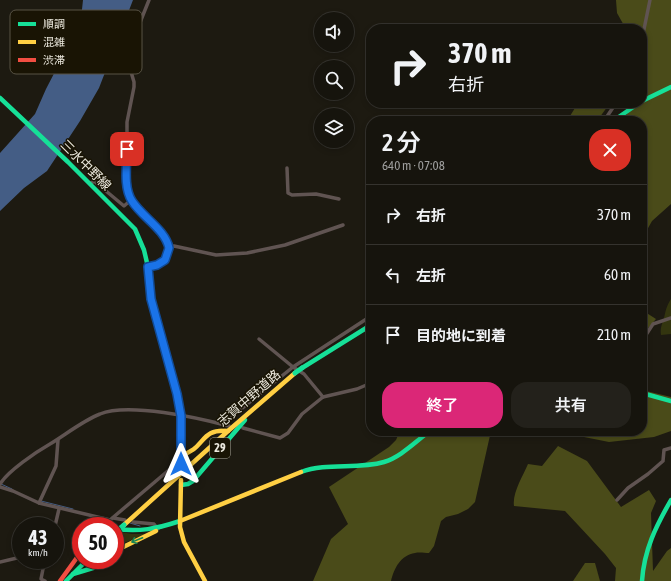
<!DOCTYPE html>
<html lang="ja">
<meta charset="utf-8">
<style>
body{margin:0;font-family:"Asap Condensed","Noto Sans JP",sans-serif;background:#23211b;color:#f1f3f6;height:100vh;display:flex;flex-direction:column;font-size:15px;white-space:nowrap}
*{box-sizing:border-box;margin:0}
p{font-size:13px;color:#9e9e9d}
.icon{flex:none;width:22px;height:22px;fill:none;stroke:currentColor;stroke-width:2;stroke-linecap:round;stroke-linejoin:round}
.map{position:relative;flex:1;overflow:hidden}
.sheet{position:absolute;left:366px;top:116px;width:281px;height:320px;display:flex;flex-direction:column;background:#16140d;border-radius:16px;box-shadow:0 2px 6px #0003,0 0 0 1px #35332e}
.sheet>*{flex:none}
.top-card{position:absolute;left:366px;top:24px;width:281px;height:84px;border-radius:16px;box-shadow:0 2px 6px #0003,0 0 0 1px #35332e;background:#16140d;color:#f1f3f6;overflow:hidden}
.controls{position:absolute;left:314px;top:12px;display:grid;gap:8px}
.controls a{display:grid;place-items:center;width:40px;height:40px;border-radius:50%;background:#16140d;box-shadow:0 2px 6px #0003,0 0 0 1px #35332e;font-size:20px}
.speed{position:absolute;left:12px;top:517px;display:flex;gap:8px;font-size:20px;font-weight:700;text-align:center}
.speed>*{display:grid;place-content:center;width:52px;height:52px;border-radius:50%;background:#16140d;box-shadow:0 2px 6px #0003,0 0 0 1px #35332e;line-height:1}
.speed small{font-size:10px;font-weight:400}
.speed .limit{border:6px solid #d22;background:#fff;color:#111}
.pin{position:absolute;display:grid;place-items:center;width:34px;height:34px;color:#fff;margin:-17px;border-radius:8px;box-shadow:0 2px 6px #0006}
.me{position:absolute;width:44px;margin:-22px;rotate:0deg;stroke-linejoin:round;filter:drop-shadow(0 0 3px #0008)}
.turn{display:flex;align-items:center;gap:14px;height:84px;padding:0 16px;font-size:18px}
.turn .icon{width:52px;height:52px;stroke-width:2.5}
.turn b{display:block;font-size:28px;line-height:34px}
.round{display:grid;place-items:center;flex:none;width:42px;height:42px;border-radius:16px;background:#23211b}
.overview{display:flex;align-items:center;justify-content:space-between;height:68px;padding:0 16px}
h1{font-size:24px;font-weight:600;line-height:30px}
.button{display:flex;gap:8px;margin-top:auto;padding:8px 16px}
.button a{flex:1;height:46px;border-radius:16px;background:#db2777;color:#fff;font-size:16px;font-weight:600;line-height:46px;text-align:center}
.button a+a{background:#23211b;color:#f1f3f6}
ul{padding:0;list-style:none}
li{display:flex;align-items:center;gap:12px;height:60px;padding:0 16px;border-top:1px solid #35332e}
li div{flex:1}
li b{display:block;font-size:15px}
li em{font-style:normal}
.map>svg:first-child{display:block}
.green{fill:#33350f}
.forest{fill:#4a4b19}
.water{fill:#445d85}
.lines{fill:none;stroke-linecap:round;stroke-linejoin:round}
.stream{stroke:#445d85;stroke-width:1}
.street{stroke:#605452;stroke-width:3.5}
.fast{stroke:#16e098;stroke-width:4.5}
.slow{stroke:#ffcf43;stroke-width:4.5}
.jam{stroke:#f24e42;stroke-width:4.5}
.fast-bridge{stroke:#16e098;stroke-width:5}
.oneway{stroke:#178455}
.route-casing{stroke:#114b97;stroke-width:10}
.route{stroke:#1a73e8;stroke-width:7}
.labels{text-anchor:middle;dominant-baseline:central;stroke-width:3;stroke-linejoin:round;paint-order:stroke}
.shield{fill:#191404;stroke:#aba89b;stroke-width:1}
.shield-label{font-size:12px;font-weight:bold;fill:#eae7dc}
.street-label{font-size:13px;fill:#eae7dc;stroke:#191404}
.key{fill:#191404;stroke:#585345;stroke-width:1}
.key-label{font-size:11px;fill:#eae7dc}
</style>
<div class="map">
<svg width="671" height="581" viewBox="0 0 671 581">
<rect width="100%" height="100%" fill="#1d1a11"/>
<g class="green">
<path d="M671,299V334L661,335C660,327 662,325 664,318C666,310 666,307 671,299Z"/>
<path d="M121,532L132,534H148L138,537L115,547V538Z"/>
</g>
<g class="forest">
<path d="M616,0H671V204L652,221L642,239V121H621L636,103H642V29H626L617,13Z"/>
<path d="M578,103H610L597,121H567Z"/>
<path d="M642,310L656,319L642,335Z"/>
<path d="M642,390L671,397V431L654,437L609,442L579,436L566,431H642Z"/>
<path d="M400,431H491L475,502L468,509L458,514L446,517L441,521L434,546L429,553C425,553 419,552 415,553C401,555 394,568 391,581H313L331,539L348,524L329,487L389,447L396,440Z"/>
<path d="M558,446L587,461L621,507L649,490L656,501L651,513L653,571L667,551L671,548V581H615L616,568L605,554L565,511L514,506C512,493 523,476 528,464L542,466Z"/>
<path d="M585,563H595L600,581H573Z"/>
</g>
<path class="water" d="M83,0H133L99,88L80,121L47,171L24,188L0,211V153L35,114L46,89L60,62L76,42L80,28Z"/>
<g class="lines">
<g class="stream">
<path d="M1,484L12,489"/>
<path d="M41,501L73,509"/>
<path d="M130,523L140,526"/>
</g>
<g class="street">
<path d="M642,39L650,0"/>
<path d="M642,59L644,70L642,73"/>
<path d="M604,121L616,103"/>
<path d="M287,168L288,193L292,195L316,194L339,199"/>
<path d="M127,171V122L134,87V82L129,65V50L149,0"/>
<path d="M90,184L94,181L124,206L131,200"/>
<path d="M169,247L174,246L216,255L247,253L285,245L343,225"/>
<path d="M259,339L293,367L304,374L323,397"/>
<path d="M642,341L653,324L671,318"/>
<path d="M225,425L235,414L293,367L371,316"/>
<path d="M243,428L280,438L288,433L302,414L323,397L357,389L371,383"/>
<path d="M0,484C8,471 36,452 50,444C65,435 84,420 100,414C128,402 199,418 229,426"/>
<path d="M0,487L13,491L39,503L110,520L176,464L181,463"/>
<path d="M617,500L628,488L648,474L663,461L664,450L671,448"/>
<path d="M39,503L56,466L58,440"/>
<path d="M113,518L125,520"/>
<path d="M133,522L154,524L158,529"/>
<path d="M55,526L59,509"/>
<path d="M18,557L21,534"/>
<path d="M43,560V569L41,579L45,581"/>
<path d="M0,562L21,557"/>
</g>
<g class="fast">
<path d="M0,98L68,162L135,229L144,250L148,267L151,299L177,394L181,416V467"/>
<path d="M642,101L671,87"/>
<path d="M613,121L639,103"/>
<path d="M302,368L371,325"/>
<path d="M642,393L671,401"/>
<path d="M301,472C327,462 357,470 384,462C401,457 416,441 430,431"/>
<path d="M181,485L188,484L193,481L245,420"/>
<path d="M115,529C140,532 156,529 180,521"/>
<path d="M73,574L93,568L104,560"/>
<path d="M66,581L87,560"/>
<path d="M642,581C644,550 656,526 671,500"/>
</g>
<g class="slow">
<path d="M181,455C206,449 199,428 228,431"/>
<path d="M181,480L180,527L184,542L205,581"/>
<path d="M180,521L301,472"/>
<path d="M124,525L228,431L295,373"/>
<path d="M115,551L156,531"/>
</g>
<g class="jam">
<path d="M127,171C127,181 127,193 132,201C140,215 183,243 162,261C158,264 152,265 148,267"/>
<path d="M60,581L81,552"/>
</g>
<g class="fast-bridge">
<path d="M295,373L302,368"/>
<path d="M116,532L124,525"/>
</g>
</g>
<defs><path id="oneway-shaft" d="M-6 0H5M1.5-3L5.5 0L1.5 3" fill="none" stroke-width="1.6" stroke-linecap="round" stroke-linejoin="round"/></defs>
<use class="oneway" href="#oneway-shaft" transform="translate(137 540) rotate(158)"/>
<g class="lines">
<g class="route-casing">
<path id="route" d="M127,149C127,165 123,187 132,201C142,217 165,229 169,248L165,260L157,265L148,267L151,299L177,394L181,416V464"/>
</g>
<use href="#route" class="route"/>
</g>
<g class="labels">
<rect class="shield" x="210" y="438" width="20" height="20" rx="3"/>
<g class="shield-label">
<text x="220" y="448">29</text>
</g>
<g class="street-label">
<text transform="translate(86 165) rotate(45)">三水中野線</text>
<text transform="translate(249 398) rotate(-41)">志賀中野道路</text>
</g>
</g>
<rect x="10" y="10" width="132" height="64" rx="6" class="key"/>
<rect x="18" y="22" width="18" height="4" fill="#16e098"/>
<rect x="18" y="40" width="18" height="4" fill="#ffcf43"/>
<rect x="18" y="58" width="18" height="4" fill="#f24e42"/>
<g class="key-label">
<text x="43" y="28">順調</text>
<text x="43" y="46">混雑</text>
<text x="43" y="64">渋滞</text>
</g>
</svg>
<div class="controls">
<a><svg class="icon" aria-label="sound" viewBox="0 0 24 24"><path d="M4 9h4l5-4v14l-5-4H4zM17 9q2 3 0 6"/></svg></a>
<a><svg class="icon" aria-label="search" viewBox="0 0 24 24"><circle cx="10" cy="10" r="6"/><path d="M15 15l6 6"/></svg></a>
<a><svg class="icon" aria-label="layers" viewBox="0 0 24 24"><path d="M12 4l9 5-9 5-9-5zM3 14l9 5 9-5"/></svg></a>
</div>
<div class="speed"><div>43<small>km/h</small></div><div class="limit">50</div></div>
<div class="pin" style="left:127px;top:149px;background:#d93025"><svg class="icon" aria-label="arrive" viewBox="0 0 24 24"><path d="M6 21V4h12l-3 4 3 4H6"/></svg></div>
<svg class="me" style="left:181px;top:464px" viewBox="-20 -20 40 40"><path d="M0-17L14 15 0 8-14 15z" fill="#1a73e8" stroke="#fff" stroke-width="4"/></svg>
<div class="top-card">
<div class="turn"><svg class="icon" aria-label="right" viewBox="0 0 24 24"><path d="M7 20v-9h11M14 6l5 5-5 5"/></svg><div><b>370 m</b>右折</div></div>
</div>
<section class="sheet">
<div class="overview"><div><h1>2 分</h1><p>640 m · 07:08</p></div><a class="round" style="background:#d93025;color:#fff"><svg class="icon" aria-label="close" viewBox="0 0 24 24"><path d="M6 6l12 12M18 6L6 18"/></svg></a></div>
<ul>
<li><svg class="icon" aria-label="right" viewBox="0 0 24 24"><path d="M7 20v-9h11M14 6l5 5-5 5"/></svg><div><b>右折</b></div><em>370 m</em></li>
<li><svg class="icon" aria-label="left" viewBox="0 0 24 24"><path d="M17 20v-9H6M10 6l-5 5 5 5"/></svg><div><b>左折</b></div><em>60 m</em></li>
<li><svg class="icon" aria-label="arrive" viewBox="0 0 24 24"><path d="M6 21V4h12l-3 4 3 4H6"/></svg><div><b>目的地に到着</b></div><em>210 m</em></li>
</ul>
<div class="button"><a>終了</a><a>共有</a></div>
</section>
</div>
